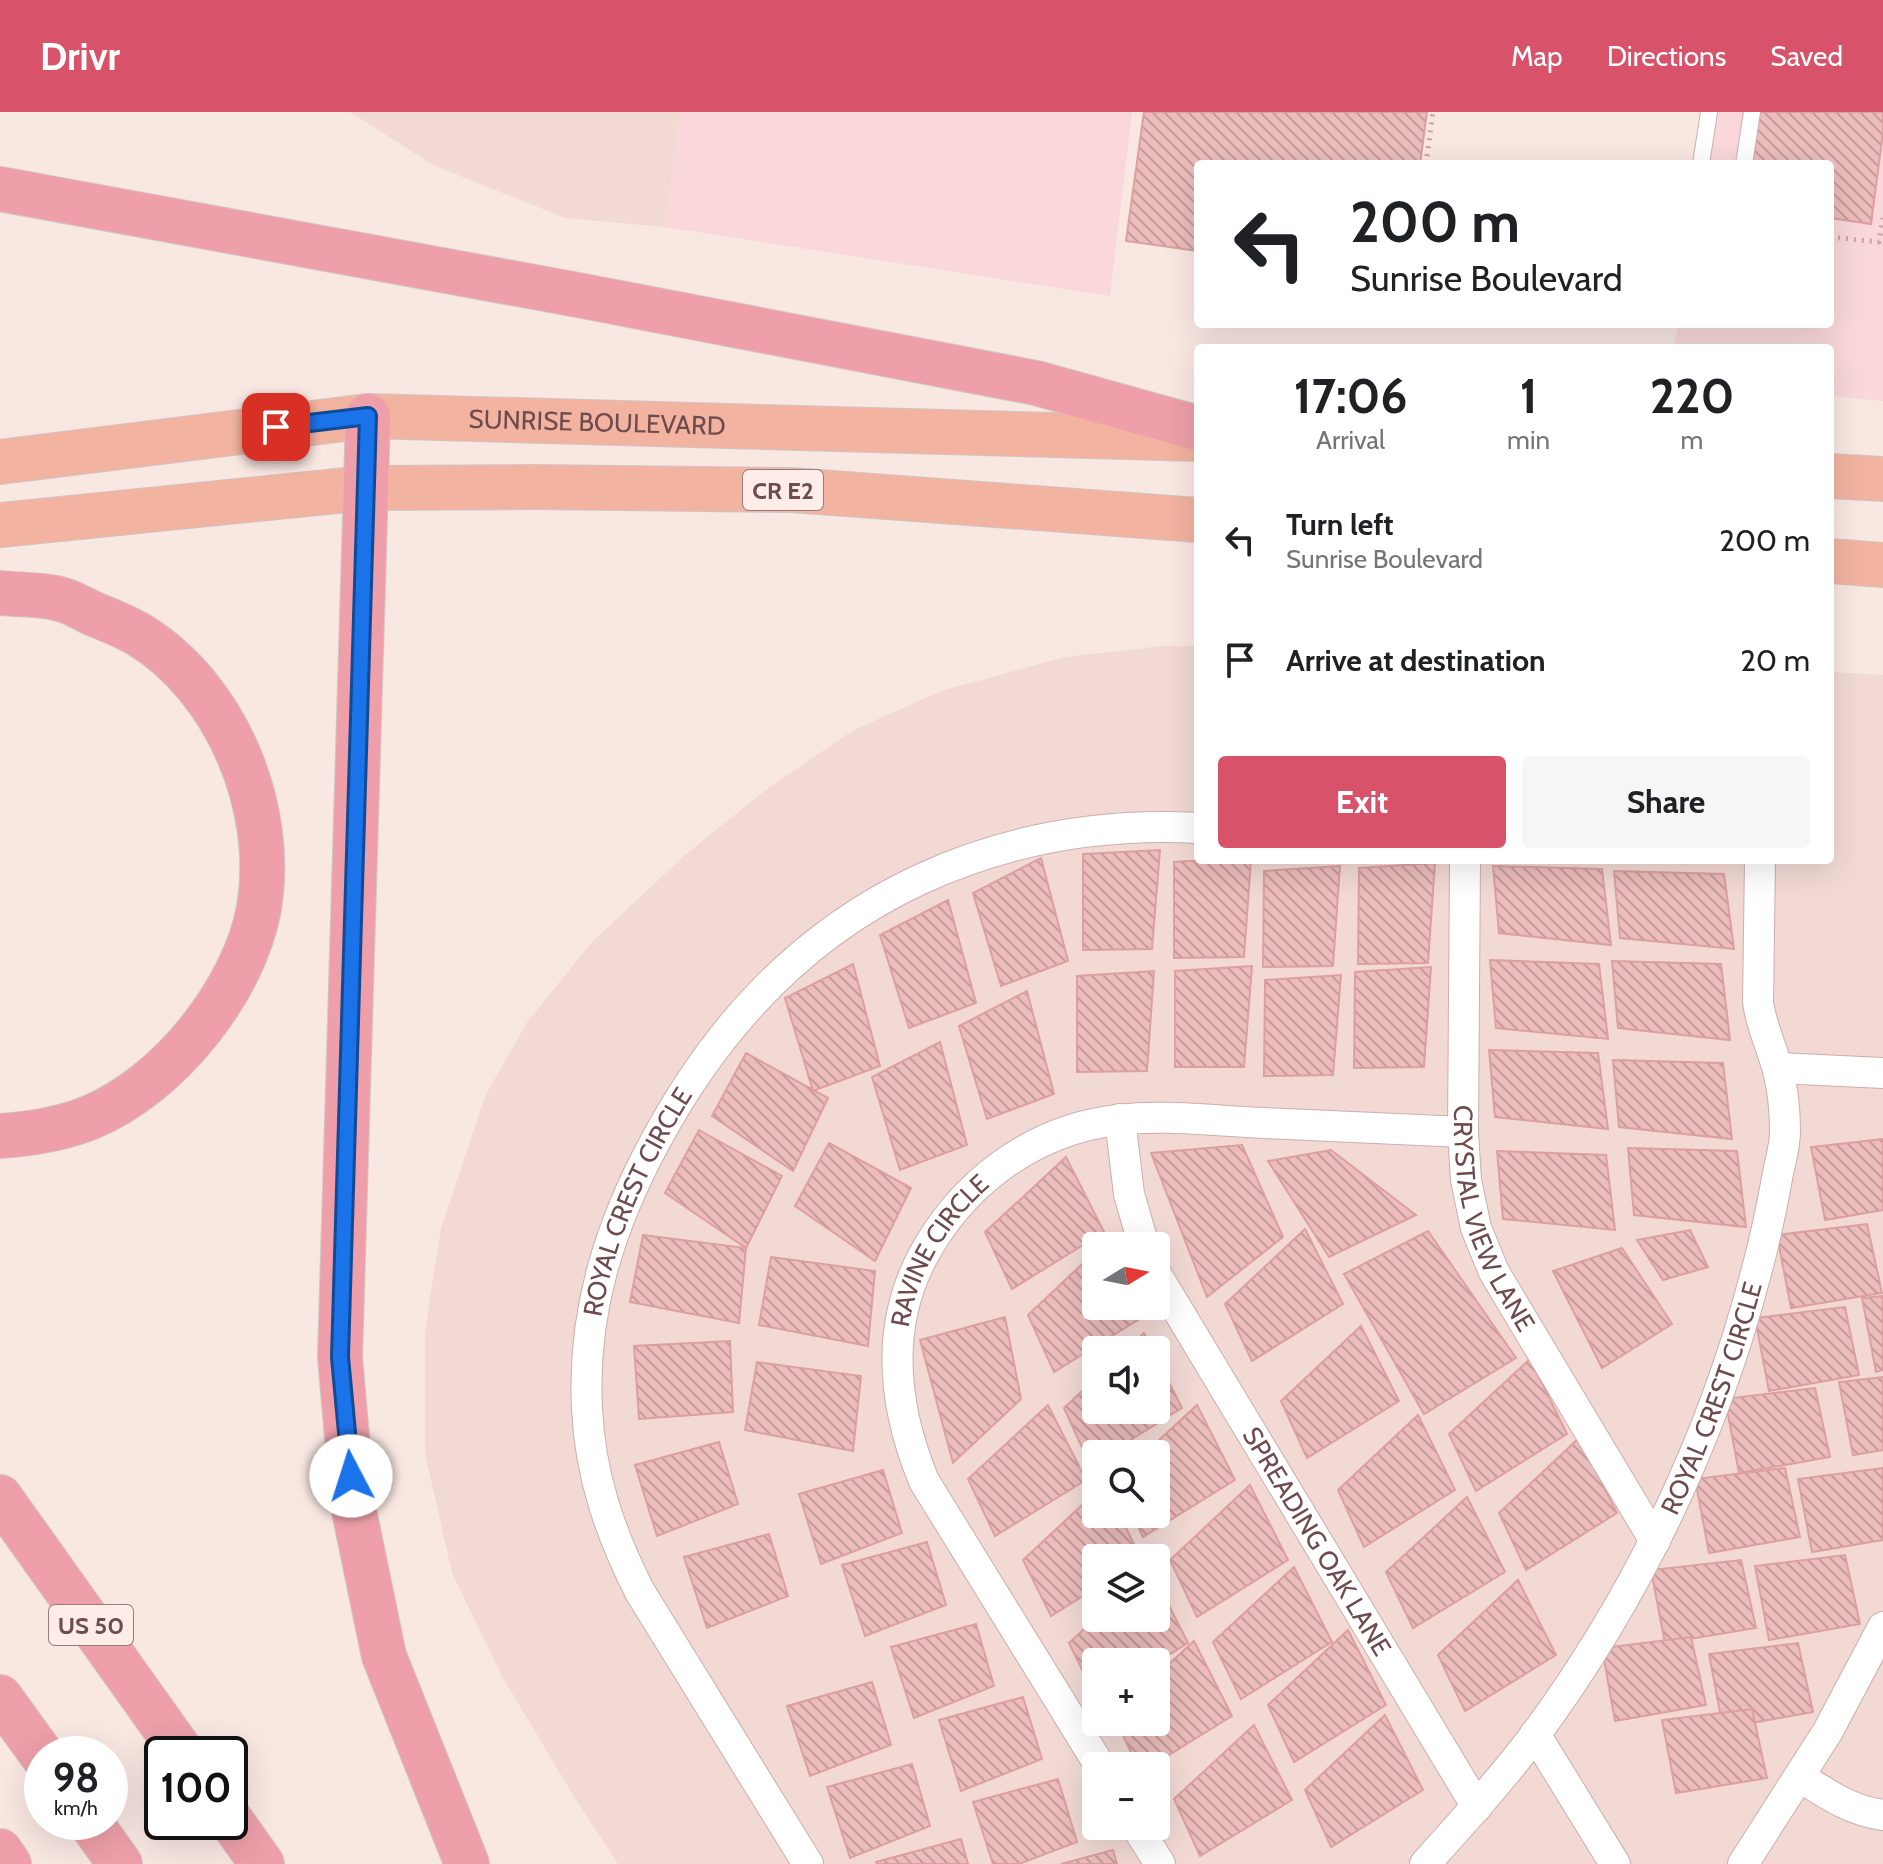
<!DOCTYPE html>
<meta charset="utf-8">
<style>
body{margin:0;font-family:Cabin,sans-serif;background:#f6f6f6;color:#202124;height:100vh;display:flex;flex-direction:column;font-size:30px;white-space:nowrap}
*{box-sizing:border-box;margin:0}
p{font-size:26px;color:#757577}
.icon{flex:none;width:44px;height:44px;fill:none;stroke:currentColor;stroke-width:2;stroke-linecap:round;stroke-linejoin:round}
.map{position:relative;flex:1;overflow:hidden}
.side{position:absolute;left:1194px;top:232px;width:640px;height:520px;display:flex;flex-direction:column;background:#fff;border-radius:8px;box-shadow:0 8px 32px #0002}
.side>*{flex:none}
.guide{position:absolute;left:1194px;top:48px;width:640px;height:168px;border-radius:8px;box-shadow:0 8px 32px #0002;background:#fff;color:#202124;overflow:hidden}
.needle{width:52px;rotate:80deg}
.controls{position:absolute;left:1082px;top:1120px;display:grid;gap:16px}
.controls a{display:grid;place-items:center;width:88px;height:88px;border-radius:8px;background:#fff;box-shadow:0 8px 32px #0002;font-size:40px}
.speed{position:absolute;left:24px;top:1624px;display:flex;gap:16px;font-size:40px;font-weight:700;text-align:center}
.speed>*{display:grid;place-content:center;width:104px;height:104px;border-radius:50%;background:#fff;box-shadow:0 8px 32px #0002;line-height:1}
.speed small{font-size:20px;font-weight:400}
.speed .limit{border:4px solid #111;border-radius:12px;background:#fff;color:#111}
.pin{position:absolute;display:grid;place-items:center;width:68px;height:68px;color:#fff;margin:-34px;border-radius:16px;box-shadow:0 4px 12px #0006}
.me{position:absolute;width:88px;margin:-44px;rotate:355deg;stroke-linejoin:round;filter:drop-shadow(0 0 6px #0008)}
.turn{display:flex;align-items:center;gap:28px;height:168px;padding:0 24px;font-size:36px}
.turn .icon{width:104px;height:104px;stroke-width:2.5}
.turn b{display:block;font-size:56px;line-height:68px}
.eta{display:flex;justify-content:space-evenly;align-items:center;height:136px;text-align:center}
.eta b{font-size:48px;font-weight:800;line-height:56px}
.action{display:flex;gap:16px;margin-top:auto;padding:16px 24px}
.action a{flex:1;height:92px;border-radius:8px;background:#d8536a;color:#fff;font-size:32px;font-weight:800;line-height:92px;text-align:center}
.action a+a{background:#f6f6f6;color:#202124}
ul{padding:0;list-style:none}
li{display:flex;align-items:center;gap:24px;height:120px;padding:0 24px}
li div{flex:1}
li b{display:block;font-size:30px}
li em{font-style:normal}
header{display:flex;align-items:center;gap:48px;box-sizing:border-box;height:112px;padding:0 40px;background:#d8536a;color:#fff}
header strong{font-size:38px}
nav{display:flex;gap:44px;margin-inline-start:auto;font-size:28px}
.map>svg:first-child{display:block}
.residential{fill:#f2d9d4;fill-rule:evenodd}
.commercial{fill:#f9d7da}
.building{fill:url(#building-back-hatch);stroke:#dd9f9f;stroke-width:2}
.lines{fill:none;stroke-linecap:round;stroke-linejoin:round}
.service-casing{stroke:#cbafae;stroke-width:18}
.minor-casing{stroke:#cbafae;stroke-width:32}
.primary-casing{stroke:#d1c5c6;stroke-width:46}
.motorway-casing{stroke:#d1c5c6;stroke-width:46}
.path{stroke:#d0a0a1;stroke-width:5;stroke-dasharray:2 6;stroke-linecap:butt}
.service{stroke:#fff;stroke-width:16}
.minor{stroke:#fff;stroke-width:30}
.primary{stroke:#f2b3a0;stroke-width:44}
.motorway{stroke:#ee9fa9;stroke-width:44}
.route-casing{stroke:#114b97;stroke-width:20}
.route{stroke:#1a73e8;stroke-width:14}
.labels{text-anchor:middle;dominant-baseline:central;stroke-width:8;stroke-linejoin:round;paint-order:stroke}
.shield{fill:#fdece8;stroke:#997b7c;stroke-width:2}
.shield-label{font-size:24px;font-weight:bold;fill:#6e4b4d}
.street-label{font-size:26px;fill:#6e4b4d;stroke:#fdece8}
</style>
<header>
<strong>Drivr</strong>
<nav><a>Map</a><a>Directions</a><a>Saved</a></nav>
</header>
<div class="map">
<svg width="1883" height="1752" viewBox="0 0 1883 1752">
<defs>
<pattern id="building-back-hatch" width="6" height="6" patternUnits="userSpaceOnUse" patternTransform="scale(2)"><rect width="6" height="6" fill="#ecbdbc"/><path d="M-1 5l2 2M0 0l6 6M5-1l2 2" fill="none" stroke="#c39c9b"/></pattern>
</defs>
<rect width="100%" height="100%" fill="#f9e7e2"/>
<g class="residential">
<path d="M350,0H681L665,115L565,106L433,53Z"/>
<path d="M1163,534H1198V748H1830V560L1883,563V1752H618L575,1686L503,1566L452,1461L425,1341V1220L441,1116L485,984L528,909L592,830L685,743L771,674L854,618L941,579L1065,545ZM1096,1134H1156V1194H1096ZM1096,1238H1156V1298H1096ZM1096,1342H1156V1402H1096ZM1096,1446H1156V1506H1096ZM1096,1550H1156V1610H1096ZM1096,1654H1156V1714H1096Z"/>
</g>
<g class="commercial">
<path d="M681,0H1132L1110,184L665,115Z"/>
<path d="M1711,0H1883V289L1830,284V236H1674L1678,212H1830V52H1703Z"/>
</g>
<g class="building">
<path d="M1144,0H1427L1420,52H1198V139L1126,129Z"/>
<path d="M1758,0H1883V20L1871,112L1830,106V52H1752Z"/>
<path d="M1160,738L1152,837L1083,838V742Z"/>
<path d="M1041,746L1068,849L1001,874L973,781Z"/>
<path d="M1205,748H1251L1244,845L1174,846V750Z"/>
<path d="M1435,751L1428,851L1358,852L1359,756Z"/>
<path d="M1340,754L1333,854L1263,855L1264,759Z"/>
<path d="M1493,754L1602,757L1611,833L1499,821Z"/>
<path d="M1614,759L1724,762L1734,837L1620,826Z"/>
<path d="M948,788L976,891L909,916L880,823Z"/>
<path d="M1490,848L1599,852L1608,927L1496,916Z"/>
<path d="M1612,849L1721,852L1730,928L1618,916Z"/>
<path d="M853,852L880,954L813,979L785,886Z"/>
<path d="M1252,854L1244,955H1175V859Z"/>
<path d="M1431,855L1424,955L1354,956L1355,860Z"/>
<path d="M1154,859L1147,959L1077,960V864Z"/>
<path d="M1341,863L1333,963L1264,964L1265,868Z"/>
<path d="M1027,879L1054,982L987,1007L959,914Z"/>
<path d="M940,930L967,1033L900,1058L872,965Z"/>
<path d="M1489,938L1598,941L1608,1017L1495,1005Z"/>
<path d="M746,941L828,986L793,1059L712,1004Z"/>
<path d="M1613,948L1723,951L1732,1027L1619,1015Z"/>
<path d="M699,1018L782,1064L746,1136L665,1081Z"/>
<path d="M1883,1027V1098L1825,1108L1811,1035Z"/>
<path d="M829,1031L911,1076L875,1149L795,1094Z"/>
<path d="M1242,1033L1283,1125L1207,1185L1151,1041Z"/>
<path d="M1628,1036L1737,1039L1746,1115L1634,1103Z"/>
<path d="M1331,1038L1416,1103L1329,1145L1268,1049Z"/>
<path d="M1497,1039L1606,1043L1615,1118L1503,1107Z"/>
<path d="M1066,1045L1104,1120L1012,1177L985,1120Z"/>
<path d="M1867,1112L1882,1181L1791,1196L1777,1123Z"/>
<path d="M1305,1117L1343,1192L1252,1249L1225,1192Z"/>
<path d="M1690,1118L1708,1155L1663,1168L1637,1128Z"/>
<path d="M1428,1119L1516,1246L1424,1302L1344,1162Z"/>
<path d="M643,1123L746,1136L739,1211L630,1190Z"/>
<path d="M1622,1136L1672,1212L1602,1256L1553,1159Z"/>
<path d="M1096,1139V1194H1141L1146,1203L1054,1260L1028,1203Z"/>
<path d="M771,1145L875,1159L868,1234L759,1213Z"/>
<path d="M1883,1184V1258L1876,1260L1862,1186Z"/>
<path d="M1845,1195L1859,1263L1769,1279L1755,1206Z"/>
<path d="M1005,1205L1021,1287L953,1351L920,1228Z"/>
<path d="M1361,1214L1399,1289L1307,1346L1281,1289Z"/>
<path d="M1144,1221L1152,1238H1126Z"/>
<path d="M730,1229L733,1300L639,1307L634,1234Z"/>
<path d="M1156,1245L1182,1296L1108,1342H1096V1349L1090,1353L1064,1296L1096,1266V1298H1156Z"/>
<path d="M1530,1247L1567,1322L1476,1379L1449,1322Z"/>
<path d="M757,1250L861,1264L853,1339L745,1318Z"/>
<path d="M1883,1265V1338L1853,1343L1839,1270Z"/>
<path d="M1815,1276L1830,1345L1739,1361L1725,1287Z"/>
<path d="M1048,1293L1086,1368L995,1424L968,1367Z"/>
<path d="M1197,1293L1235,1368L1143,1425L1132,1402H1156V1342H1144Z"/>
<path d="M1418,1303L1455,1378L1364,1435L1338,1378Z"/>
<path d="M1579,1326L1617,1401L1526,1458L1499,1401Z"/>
<path d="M719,1330L738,1392L657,1424L635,1353Z"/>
<path d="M1785,1356L1800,1425L1709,1441L1695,1367Z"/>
<path d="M1883,1356V1428L1812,1440L1798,1367Z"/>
<path d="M883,1358L902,1421L821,1452L799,1382Z"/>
<path d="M1250,1373L1288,1448L1197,1505L1170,1448Z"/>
<path d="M1096,1380V1402H1119L1141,1446H1096V1476L1051,1504L1023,1448Z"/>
<path d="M1467,1385L1505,1460L1413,1516L1386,1460Z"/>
<path d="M769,1422L788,1484L707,1516L684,1445Z"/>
<path d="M927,1430L946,1493L865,1524L842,1453Z"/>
<path d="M1845,1443L1860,1512L1769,1528L1755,1454Z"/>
<path d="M1741,1448L1756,1516L1665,1531L1651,1458Z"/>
<path d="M1294,1455L1332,1530L1241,1587L1213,1530Z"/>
<path d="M1156,1468L1188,1531L1156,1551L1096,1550V1586L1069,1531L1096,1506H1156Z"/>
<path d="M1518,1468L1556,1543L1465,1599L1438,1543Z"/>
<path d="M976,1512L994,1574L914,1606L891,1535Z"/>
<path d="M1348,1518L1386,1593L1294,1650L1268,1593Z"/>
<path d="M1691,1525L1706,1593L1615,1609L1602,1536Z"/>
<path d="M1194,1529L1232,1604L1151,1654H1137L1117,1610H1156V1564Z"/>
<path d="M1798,1531L1813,1600L1723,1616L1709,1542Z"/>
<path d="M872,1570L891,1633L810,1664L787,1594Z"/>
<path d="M1023,1585L1042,1647L961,1679L939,1608Z"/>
<path d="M1752,1597L1767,1666L1676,1681L1662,1608Z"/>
<path d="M1385,1603L1423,1678L1331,1735L1305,1678Z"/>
<path d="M1254,1613L1292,1688L1200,1744L1174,1687Z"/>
<path d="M912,1652L930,1714L850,1746L827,1675Z"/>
<path d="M1058,1667L1077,1730L1019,1752H993L973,1690Z"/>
<path d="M961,1727L968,1752H877L876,1750Z"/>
<path d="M1113,1738L1117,1752H1061Z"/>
</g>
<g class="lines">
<g class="service-casing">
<g id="service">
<path d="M1701,52L1709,0"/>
<path d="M1744,52L1752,0"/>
</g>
</g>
<g class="minor-casing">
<g id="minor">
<path id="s1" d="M1465,748L1463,1020L1466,1068L1476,1116L1494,1160L1655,1429"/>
<path d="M1778,956L1883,961"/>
<path d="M1120,1007L1129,1082L1144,1134"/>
<path id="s2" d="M1156,1162L1477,1695"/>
<path d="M1535,1622L1615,1752"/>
<path id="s3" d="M1100,1654L924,1369C894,1296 884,1219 922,1146C961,1072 1032,1018 1117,1008C1164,1002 1215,1009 1263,1011C1329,1014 1396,1017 1463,1020"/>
<path d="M1800,1665C1827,1682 1851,1699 1883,1703"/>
<path d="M1136,1714L1160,1752"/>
<path id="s4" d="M808,1752L640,1480C610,1421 590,1363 587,1296C582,1200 610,1113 655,1030C716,916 802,822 921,767C1008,727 1103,711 1198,716"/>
<path id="s5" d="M1425,1752C1463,1710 1501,1668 1535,1623C1637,1485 1713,1326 1756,1161C1765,1128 1772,1095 1778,1061C1781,1047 1785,1033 1785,1019C1785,999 1783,978 1778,959C1772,935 1761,914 1758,890L1760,748"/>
<path d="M1743,1752L1828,1619L1883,1515"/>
</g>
</g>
<g class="primary-casing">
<g id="primary">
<path id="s6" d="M0,350L368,304L1198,327"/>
<path d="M1830,364L1883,367"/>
<path d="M0,413L367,376L534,375L792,378L1198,408"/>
<path d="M1830,449L1883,453"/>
</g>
</g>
<g class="motorway-casing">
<g id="motorway">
<path d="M0,77L578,183L1036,271L1198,316"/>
<path d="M368,304L340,1245L353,1394L384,1544L467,1752"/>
<path d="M0,481C19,483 42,482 60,487C72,490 83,497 94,502C108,508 124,514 138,522C226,575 276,695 259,796C244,879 168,974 89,1006C61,1017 30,1022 0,1024"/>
<path d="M0,1385L183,1642"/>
<path d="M0,1585L42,1643"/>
<path d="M230,1707L262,1752"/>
<path d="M90,1710L120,1752"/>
<path d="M0,1739L9,1752"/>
</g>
</g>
<g class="path">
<path d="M1426,52L1433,0"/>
<path d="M1830,125L1879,130L1883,106"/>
</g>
<use href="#service" class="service"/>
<use href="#minor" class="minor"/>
<use href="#primary" class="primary"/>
<use href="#motorway" class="motorway"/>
</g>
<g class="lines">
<g class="route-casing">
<path id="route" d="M276,315L368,304L340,1245L351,1364"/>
</g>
<use href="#route" class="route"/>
</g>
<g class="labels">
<g class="shield">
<rect x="743" y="358" width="80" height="40" rx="6"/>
<rect x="49" y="1493" width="84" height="40" rx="6"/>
</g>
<g class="shield-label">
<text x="783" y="378">CR E2</text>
<text x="91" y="1513">US 50</text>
</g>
<g class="street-label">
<text stroke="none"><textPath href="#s6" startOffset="600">SUNRISE BOULEVARD</textPath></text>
<text stroke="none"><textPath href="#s4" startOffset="728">ROYAL CREST CIRCLE</textPath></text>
<text stroke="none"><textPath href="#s1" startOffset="364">CRYSTAL VIEW LANE</textPath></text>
<text stroke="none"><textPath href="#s3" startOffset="580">RAVINE CIRCLE</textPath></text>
<text stroke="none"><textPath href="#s5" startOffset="552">ROYAL CREST CIRCLE</textPath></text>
<text stroke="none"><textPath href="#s2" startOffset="312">SPREADING OAK LANE</textPath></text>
</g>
</g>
</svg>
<div class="controls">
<a><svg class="needle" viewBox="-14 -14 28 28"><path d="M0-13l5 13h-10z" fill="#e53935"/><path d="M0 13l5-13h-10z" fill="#757577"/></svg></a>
<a><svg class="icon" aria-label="sound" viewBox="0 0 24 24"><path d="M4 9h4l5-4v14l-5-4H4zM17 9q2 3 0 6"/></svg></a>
<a><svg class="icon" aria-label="search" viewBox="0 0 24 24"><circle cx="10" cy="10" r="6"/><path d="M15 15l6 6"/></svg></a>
<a><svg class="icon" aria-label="layers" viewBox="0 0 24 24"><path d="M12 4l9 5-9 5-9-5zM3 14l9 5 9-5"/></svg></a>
<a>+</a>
<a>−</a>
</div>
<div class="speed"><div>98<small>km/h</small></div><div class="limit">100</div></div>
<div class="pin" style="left:276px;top:315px;background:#d93025"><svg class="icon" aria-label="arrive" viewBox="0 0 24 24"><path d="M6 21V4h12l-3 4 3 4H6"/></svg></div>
<svg class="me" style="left:351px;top:1364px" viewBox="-20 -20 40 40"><circle r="19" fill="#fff"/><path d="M0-13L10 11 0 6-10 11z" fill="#1a73e8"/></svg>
<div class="guide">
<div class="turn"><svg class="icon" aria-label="left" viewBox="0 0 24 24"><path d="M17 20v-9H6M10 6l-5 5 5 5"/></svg><div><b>200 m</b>Sunrise Boulevard</div></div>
</div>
<section class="side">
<div class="eta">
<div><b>17:06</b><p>Arrival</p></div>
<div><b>1</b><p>min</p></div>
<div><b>220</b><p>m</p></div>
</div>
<ul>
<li><svg class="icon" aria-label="left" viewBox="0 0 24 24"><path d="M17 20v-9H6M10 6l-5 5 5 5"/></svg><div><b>Turn left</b><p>Sunrise Boulevard</p></div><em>200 m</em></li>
<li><svg class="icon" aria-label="arrive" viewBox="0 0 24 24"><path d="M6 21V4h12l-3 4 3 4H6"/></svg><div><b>Arrive at destination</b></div><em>20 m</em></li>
</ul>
<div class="action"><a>Exit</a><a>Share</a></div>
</section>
</div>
